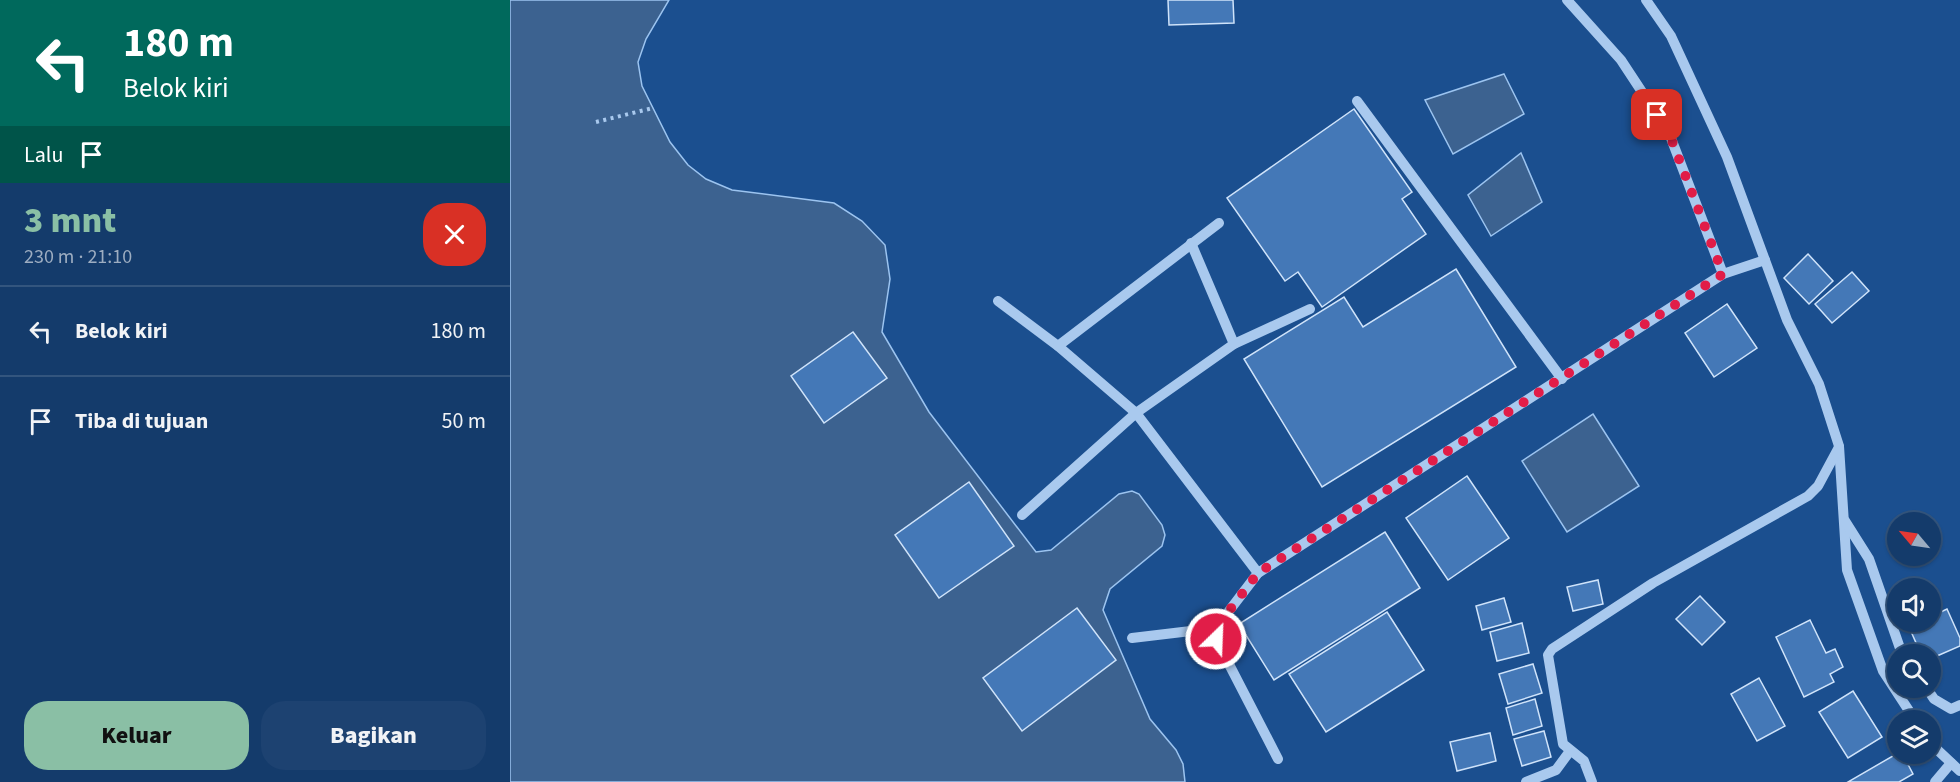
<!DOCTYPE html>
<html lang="id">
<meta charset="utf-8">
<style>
body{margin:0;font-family:"Source Sans 3",sans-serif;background:#1d4271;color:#f1f3f6;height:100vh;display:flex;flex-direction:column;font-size:22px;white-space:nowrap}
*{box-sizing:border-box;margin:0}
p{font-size:20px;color:#9dadc1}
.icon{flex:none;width:33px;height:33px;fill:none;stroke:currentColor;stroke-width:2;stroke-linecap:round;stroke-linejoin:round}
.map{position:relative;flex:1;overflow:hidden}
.details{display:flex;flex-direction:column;background:#143b6b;width:510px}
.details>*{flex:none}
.top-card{background:#00695c;color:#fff;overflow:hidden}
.needle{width:39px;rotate:299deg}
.buttons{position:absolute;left:1377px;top:512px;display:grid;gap:12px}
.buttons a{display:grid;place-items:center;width:54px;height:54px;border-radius:50%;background:#143b6b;box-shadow:0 2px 4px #0004,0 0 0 2px #33557e;font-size:30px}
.pin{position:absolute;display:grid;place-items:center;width:51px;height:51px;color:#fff;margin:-26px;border-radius:12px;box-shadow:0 3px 9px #0006}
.me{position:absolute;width:66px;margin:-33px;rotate:24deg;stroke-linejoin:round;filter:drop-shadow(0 0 4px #0008)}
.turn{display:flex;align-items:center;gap:21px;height:126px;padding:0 24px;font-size:27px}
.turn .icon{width:78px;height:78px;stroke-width:2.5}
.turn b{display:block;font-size:42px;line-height:51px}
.then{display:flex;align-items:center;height:57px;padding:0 24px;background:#0003;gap:12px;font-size:22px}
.round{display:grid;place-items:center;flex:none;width:63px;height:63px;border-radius:24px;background:#1d4271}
.summary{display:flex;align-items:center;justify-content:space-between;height:102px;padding:0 24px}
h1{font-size:36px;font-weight:800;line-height:45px;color:#8abfa5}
.button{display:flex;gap:12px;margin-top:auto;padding:12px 24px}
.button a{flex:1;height:69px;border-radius:24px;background:#8abfa5;color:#111;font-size:24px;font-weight:800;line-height:69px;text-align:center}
.button a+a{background:#1d4271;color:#f1f3f6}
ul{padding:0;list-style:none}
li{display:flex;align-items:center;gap:18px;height:90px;padding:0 24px;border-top:2px solid #33557e}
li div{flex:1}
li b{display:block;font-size:22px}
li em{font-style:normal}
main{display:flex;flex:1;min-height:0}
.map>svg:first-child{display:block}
.water{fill:#3c6290;stroke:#9cc4f0;stroke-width:1.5}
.building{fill:#4478b7;stroke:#cfe3fa;stroke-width:1.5}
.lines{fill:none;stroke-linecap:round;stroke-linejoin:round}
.path{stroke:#a9c9ee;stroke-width:4;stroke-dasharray:3 4.5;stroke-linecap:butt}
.minor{stroke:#a9c9ee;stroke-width:10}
.route{stroke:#e11d48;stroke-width:10;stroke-dasharray:0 18}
</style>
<main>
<section class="details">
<div class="top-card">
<div class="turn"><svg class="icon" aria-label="left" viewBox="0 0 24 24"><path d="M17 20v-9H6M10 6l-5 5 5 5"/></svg><div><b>180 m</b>Belok kiri</div></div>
<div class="then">Lalu<svg class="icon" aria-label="arrive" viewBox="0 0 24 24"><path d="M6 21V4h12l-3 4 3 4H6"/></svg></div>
</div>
<div class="summary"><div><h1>3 mnt</h1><p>230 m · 21:10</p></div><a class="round" style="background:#d93025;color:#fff"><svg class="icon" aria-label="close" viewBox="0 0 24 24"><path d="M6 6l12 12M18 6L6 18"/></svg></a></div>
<ul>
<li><svg class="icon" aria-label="left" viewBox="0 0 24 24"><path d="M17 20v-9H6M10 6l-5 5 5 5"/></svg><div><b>Belok kiri</b></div><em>180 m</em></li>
<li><svg class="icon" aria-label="arrive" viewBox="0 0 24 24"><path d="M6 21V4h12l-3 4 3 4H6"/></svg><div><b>Tiba di tujuan</b></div><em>50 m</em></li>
</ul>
<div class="button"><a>Keluar</a><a>Bagikan</a></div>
</section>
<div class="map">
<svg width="1450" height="782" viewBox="0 0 1450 782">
<rect width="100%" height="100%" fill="#1b4f8f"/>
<g class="water">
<path d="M0,0H159L136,39L128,62L132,86L160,142L178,165L196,179L222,190L324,203L352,221L375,245L380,279L372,332L419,412L526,552L541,550L609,494L622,491L629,494L652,525L655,535L652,546L600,589L593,610L640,719L666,750L673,764L675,782H0Z"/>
<path d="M994,74L1014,114L943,154L915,100Z"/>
<path d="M1011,153L1032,202L981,236L958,195Z"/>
<path d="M1083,414L1129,486L1057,532L1012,461Z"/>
</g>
<g class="building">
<path d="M658,0H723L724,23L659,25Z"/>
<path d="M844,109L902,192L892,199L916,234L812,307L788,272L775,281L717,198Z"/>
<path d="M1298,254L1323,281L1299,304L1274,278Z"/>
<path d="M946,269L1006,367L812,487L734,359L834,297L853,327Z"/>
<path d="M1342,272L1359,291L1322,323L1305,304Z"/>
<path d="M1217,304L1247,348L1204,377L1175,333Z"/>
<path d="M343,332L377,378L314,423L281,376Z"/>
<path d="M957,476L999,538L938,580L896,518Z"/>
<path d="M459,482L504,546L429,598L385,535Z"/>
<path d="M875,532L910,588L764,680L729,624Z"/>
<path d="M1088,580L1093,604L1063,611L1057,587Z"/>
<path d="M1190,596L1215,622L1192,645L1166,619Z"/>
<path d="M994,598L1001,622L972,630L966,606Z"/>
<path d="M567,608L606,660L512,731L473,678Z"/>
<path d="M1437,609L1450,638V646L1420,659V654H1411L1399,627L1411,621H1420V617Z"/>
<path d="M877,612L914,670L816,732L779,674Z"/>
<path d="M1300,620L1316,653L1325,649L1333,667L1320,674L1324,682L1294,697L1266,637Z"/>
<path d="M1012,623L1019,653L987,661L980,632Z"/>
<path d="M1023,664L1032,693L998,704L989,674Z"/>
<path d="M1249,678L1275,726L1247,741L1221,694Z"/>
<path d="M1343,691L1372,737L1338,758L1309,712Z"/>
<path d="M1025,699L1032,726L1003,735L996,708Z"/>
<path d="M1034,731L1041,757L1012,766L1004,739Z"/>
<path d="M980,733L986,761L947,771L940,742Z"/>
<path d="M1388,753H1392L1403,774L1389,782H1338Z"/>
</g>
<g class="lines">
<path class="path" d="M86,122L143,108"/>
<g class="minor">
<path d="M1057,0L1111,60L1159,133L1213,274"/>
<path d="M1136,0L1161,36L1217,157L1277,320L1309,384L1329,446L1337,570L1373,671L1405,720"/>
<path d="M847,101L1052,379"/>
<path d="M681,243L724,344"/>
<path d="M488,301L548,346L626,413L724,344L800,309"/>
<path d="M548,346L709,223"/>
<path d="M512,515L626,413L748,573"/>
<path d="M1335,521L1359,559L1392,654"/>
<path d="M622,638L706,628"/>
<path d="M1416,687L1424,699L1441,709L1450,705"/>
<path d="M1420,743L1450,771"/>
<path d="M768,759L706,639V628L748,573L1213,274L1255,260"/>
<path d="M1016,782L1046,770L1060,751"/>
<path d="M1082,782L1074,761L1053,744L1039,661L1038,655L1042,649L1143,583L1298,496L1308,486L1329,447"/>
<path d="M1425,782L1441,763"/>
</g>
</g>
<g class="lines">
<path class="route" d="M706,639V628L748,573L1213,274L1159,133L1147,115"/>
</g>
</svg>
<div class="buttons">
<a><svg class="needle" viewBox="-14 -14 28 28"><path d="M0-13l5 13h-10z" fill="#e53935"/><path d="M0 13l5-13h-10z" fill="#9dadc1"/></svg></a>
<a><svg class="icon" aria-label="sound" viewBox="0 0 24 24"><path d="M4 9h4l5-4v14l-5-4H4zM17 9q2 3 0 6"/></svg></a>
<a><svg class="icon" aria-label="search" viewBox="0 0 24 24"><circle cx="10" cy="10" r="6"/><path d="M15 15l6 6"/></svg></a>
<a><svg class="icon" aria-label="layers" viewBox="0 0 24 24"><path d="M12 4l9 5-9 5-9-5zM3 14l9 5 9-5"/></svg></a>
</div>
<div class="pin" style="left:1147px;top:115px;background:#d93025"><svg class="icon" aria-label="arrive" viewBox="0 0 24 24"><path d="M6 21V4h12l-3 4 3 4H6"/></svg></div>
<svg class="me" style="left:706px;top:639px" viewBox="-20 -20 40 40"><circle r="17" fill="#e11d48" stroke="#fff" stroke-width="3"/><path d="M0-11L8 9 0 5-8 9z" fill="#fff"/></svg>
</div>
</main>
